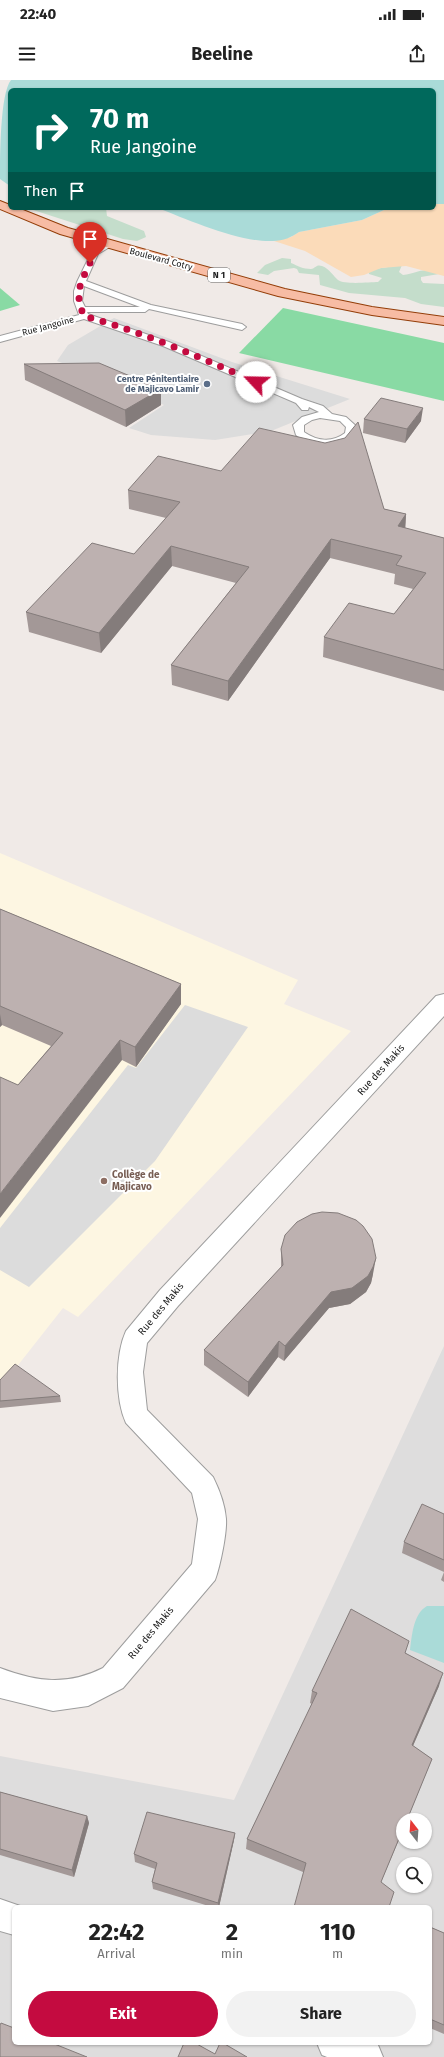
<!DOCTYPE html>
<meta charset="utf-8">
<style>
body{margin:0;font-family:"Fira Sans",sans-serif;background:#f2f2f2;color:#222;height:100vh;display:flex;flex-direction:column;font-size:15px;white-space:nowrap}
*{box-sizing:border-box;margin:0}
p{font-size:13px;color:#767676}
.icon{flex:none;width:22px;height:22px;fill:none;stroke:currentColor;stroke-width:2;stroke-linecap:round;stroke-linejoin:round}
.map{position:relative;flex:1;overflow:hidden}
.details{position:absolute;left:12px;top:1825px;width:420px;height:140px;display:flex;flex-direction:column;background:#fff;border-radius:6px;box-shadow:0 1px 3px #0004}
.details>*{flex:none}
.top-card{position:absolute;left:8px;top:8px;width:428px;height:122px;border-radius:6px;box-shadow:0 1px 3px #0004;background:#00695c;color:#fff;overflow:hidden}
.needle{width:26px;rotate:343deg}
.buttons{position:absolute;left:396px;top:1733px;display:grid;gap:8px}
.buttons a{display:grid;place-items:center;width:36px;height:36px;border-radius:50%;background:#fff;box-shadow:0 1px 3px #0004;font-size:20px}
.pin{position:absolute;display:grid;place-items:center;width:34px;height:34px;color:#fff;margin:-41px -17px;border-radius:50% 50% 50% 0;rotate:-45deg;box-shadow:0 0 4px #0007}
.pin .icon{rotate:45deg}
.me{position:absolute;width:44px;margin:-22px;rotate:294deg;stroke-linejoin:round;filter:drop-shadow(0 0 3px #0008)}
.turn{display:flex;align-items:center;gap:14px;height:84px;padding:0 16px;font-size:18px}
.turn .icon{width:52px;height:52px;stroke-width:2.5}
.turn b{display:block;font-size:28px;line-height:34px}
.then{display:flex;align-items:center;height:38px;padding:0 16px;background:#0003;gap:8px;font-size:15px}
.eta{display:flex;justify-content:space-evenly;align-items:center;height:68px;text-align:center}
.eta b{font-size:24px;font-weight:700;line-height:28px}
.button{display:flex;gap:8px;margin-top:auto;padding:8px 16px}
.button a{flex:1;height:46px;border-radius:24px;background:#c40b40;color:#fff;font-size:16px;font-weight:700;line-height:46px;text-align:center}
.button a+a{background:#f2f2f2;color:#222}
.status{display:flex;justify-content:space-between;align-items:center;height:28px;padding:0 20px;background:#fff;direction:ltr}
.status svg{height:11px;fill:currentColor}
header{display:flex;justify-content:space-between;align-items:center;height:52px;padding:0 16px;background:#fff;font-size:18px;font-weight:700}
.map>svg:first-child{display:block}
.residential{fill:#dedddd;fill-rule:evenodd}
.education{fill:#fdf6e2}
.wetland{fill:#c4ddcb}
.sand{fill:#fbdbb9}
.pitch{fill:#89daa4}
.parking{fill:#dcdcdc}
.water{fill:#aadbd8}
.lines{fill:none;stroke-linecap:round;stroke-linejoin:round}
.lane-casing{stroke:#9d9d9d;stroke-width:2}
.street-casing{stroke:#9d9d9d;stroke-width:2}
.primary-casing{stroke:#933d08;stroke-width:2}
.lane{fill:#fff;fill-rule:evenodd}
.street{fill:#fff;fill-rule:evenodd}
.primary{fill:#f7bca4;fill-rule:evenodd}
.wall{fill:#a39897}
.shaded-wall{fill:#847c7b}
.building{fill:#bdb1b0;stroke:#847c7b}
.route{stroke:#c40b40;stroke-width:7;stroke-dasharray:0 12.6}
.service-dot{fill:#5c6f8a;stroke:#fff;stroke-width:1.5}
.education-dot{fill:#8d6e63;stroke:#fff;stroke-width:1.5}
.labels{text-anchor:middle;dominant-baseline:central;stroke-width:4;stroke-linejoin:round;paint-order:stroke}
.far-street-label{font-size:9px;fill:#202020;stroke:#fff}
.shield{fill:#fff;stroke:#636363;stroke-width:1}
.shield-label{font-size:9px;font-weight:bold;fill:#202020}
.far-service-label{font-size:9px;font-weight:bold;fill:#4e5e75;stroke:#fff;text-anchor:end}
.street-label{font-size:10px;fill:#202020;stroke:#fff}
.education-label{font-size:10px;font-weight:bold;fill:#785e54;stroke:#fff;text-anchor:start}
</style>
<div class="status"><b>22:40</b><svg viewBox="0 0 49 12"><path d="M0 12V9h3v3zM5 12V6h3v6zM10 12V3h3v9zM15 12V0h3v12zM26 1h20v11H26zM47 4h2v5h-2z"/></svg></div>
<header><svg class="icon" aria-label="menu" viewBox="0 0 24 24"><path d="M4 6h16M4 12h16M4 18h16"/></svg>Beeline<svg class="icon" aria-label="share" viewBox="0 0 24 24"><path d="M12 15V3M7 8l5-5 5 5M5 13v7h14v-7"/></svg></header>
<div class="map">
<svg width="444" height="1977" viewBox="0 0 444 1977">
<rect width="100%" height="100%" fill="#f0eae7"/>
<path class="residential" d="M444,1266V1977H0V1676L234,1720ZM403,1740H425V1762H403ZM403,1784H425V1806H403ZM14,1827H430V1963H14Z"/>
<path class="education" d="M0,773L298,900L284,924L351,951L78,1237L63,1228L15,1289L0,1305Z"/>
<g class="wetland">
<path d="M27,128H106L107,136L144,151L146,157L137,161L123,159Z"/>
<path d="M282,178L291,179V183C298,186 303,189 311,189C316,188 316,184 322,186C330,189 333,196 338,200C345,205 370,202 378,202L382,198L369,194L368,190L402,185L399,192L403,195C419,193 422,186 439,194L421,197V200L423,203L444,204V227L421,224L405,218L349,213L320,205L319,195L299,193L297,189L294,188L274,191L268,195L257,193L265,185Z"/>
</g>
<path class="sand" d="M434,124H444V196L406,186L381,188L364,195L351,197L305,171L274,161L291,157L299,152L362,140L384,130L434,128Z"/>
<g class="pitch">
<path d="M0,208L20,225L0,231Z"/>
<path d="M283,228L444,263V321L239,273Z"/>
</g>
<g class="parking">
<path d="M114,238L232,282L350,319L271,351L215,360L151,355L129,348L164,325L57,281L68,265Z"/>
<path d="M185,925L248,947L155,1081L29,1207L0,1190V1148L128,985L136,988Z"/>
</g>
<g class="water">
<path d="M11,0H444V124H434V10H10V106L0,99C0,78 0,13 11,0Z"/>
<path d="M158,128H394L384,130L362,140L299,152C292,157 283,161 273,161C241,163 188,140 158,128Z"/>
<path d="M427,1526H444V1583L410,1570C412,1556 413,1534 427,1526Z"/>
</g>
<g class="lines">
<g class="lane-casing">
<path id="lane" d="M106,163L113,165L98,174L86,201L151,225L242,244L246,247L242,250L149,229L145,232H87L88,234L169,262L302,319L323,326L332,334L346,337L356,346L353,356C335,369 313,368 296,355L293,345L302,337L319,332L309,327L308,330H302L296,323L163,266L84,239L0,262V256L79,235L74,221V211L77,202L92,171ZM84,206L140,227H85L82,221ZM320,338L340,341L346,347L345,353C332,363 317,361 304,352V345L312,340Z"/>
</g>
<g class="street-casing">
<g id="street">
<path d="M444,914V936L178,1226L147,1263L143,1292L147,1330L213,1397C219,1409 225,1425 226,1439C227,1453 220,1487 215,1500L123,1608L88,1626L53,1631L0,1618V1588C37,1602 67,1606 103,1588L192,1484L198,1439L192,1413L126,1343C115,1319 115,1275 126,1251L160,1210L436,916Z"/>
<path d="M0,1819L23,1827H14V1855L0,1851Z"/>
<path d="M317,1963H373L378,1965L383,1977H327L322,1975Z"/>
</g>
</g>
<g class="primary-casing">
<path id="primary" d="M0,121L10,125V128H18L68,148L285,209L372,227L444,237V245L372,235L278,216L60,154L0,129Z"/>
</g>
<use href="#lane" class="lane"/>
<use href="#street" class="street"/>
<use href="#primary" class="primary"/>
</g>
<g class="wall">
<path d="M24,284L161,309V325L126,347L25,300Z"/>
<path d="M364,339L421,341L405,363L363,353Z"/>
<path d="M221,391L406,434L405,448L444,458V611L323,577L324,557L394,534L413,509L394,504L395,494L330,478L228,621L172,605L171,585L236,503L172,486L101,573L29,552L26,532L134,474L166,438L129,429L128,410Z"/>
<path d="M0,829L181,904V924L136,987L122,980L18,1005L51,966L2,945L0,947Z"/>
<path d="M281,1169L373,1194L371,1203L366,1212L350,1224L329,1228L284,1281L278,1277L248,1317L204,1285V1270L281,1188Z"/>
<path d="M0,1300L60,1316L61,1322L0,1328Z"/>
<path d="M444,1434V1502L441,1500L444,1492L402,1473L404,1462Z"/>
<path d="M406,1573L439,1606L413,1666L432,1679L407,1740H403V1750L381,1802L303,1792L246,1769L247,1759L312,1624L310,1623L312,1611Z"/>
<path d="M0,1712L87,1736L89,1743L74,1797L0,1775Z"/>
<path d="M235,1753L234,1760L219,1827H212L153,1809L152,1802L155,1789L135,1782L134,1774Z"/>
<path d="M430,1847L444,1853V1954L430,1948Z"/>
</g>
<g class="shaded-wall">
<path d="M161,309V325L126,347L125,330Z"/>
<path d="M423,328L421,341L405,363L407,349Z"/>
<path d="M406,434L405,454L398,446Z"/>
<path d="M331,459L330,478L228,621V601Z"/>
<path d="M171,466L172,486L101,573L99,553Z"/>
<path d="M181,904V924L136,987L135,967Z"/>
<path d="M0,934L2,945L0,947Z"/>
<path d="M120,960L122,980L0,1138V1114Z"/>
<path d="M376,1178L373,1194L371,1203L366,1212L350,1224L329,1228L284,1281L285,1266L331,1212Z"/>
<path d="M279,1261L278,1277L248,1317V1302Z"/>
<path d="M443,1593L439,1606L408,1677L412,1665Z"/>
<path d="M87,1736L89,1743L74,1797L72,1790Z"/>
<path d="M235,1753L234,1760L219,1827L218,1823Z"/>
</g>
<g class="building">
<path d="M99,283L161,309L125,330L24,284Z"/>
<path d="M381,318L423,328L407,349L364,339Z"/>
<path d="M358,342L384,429L406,434L398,446L444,458V590L324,557L349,523L394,534L426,493L396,485L402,476L331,459L228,601L171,585L249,487L171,466L99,553L26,532L92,463L134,474L180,422L128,410L158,376L221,391L259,348L325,363L345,358Z"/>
<path d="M0,829L181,904L135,967L120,960L0,1114V997L18,1005L63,953L0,926Z"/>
<path d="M322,1132L338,1133L356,1140L363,1146L372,1159L376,1178L373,1187L368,1196L352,1208L331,1212L285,1266L279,1261L248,1302L204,1270L283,1185L281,1169L285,1155L297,1142L312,1134Z"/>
<path d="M15,1284L60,1316L0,1321V1300Z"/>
<path d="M422,1424L444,1434V1480L404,1462Z"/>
<path d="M351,1529L409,1561L405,1573L443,1593L412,1665L432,1679L407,1740H403V1749L381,1802L394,1812L389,1827H294L306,1783L247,1759L317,1613L312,1611Z"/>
<path d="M0,1712L87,1736L72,1790L0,1769Z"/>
<path d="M147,1732L235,1753L218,1823L152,1802L157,1783L134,1774Z"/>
<path d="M430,1847L444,1853V1945L430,1939Z"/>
<path d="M1,1943L14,1948V1963H52L87,1977H0V1945Z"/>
<path d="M184,1963H195L215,1974L220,1963H223L247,1977H178Z"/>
</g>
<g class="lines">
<path class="route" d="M90,183C80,204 74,213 84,236C143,252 199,277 256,302"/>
</g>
<circle class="service-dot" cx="207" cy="304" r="4"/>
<circle class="education-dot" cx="104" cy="1101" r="4"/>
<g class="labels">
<g class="far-street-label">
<text transform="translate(161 179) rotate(15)">Boulevard Cotry</text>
<text transform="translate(48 246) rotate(-15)">Rue Jangoine</text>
</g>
<rect class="shield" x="208" y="188" width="22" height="14" rx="3"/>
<g class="shield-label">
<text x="219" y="195">N 1</text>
</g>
<g class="far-service-label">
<text x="199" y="299">Centre Pénitentiaire<tspan x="199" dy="10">de Majicavo Lamir</tspan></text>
</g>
<g class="street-label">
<text transform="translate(381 990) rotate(-48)">Rue des Makis</text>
<text transform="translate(161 1229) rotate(-50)">Rue des Makis</text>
<text transform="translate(151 1553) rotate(-50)">Rue des Makis</text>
</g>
<g class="education-label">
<text x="112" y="1095">Collège de<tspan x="112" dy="12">Majicavo</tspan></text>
</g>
</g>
</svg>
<div class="buttons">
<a><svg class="needle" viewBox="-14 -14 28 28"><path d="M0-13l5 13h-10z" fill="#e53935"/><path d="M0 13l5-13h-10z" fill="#767676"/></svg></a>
<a><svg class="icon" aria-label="search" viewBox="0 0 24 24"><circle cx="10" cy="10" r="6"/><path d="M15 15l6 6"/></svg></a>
</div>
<div class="pin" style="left:90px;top:183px;background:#d93025"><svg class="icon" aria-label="arrive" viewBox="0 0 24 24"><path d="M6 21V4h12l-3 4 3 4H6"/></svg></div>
<svg class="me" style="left:256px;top:302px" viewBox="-20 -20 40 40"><circle r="19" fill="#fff"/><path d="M0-13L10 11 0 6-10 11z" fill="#c40b40"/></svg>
<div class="top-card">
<div class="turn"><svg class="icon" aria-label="right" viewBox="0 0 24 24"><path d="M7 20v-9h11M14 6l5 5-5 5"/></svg><div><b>70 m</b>Rue Jangoine</div></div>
<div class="then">Then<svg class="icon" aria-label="arrive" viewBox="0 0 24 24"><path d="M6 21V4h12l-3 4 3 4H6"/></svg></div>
</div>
<section class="details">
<div class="eta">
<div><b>22:42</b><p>Arrival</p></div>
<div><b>2</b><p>min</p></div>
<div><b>110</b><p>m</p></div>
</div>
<div class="button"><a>Exit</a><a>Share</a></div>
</section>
</div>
